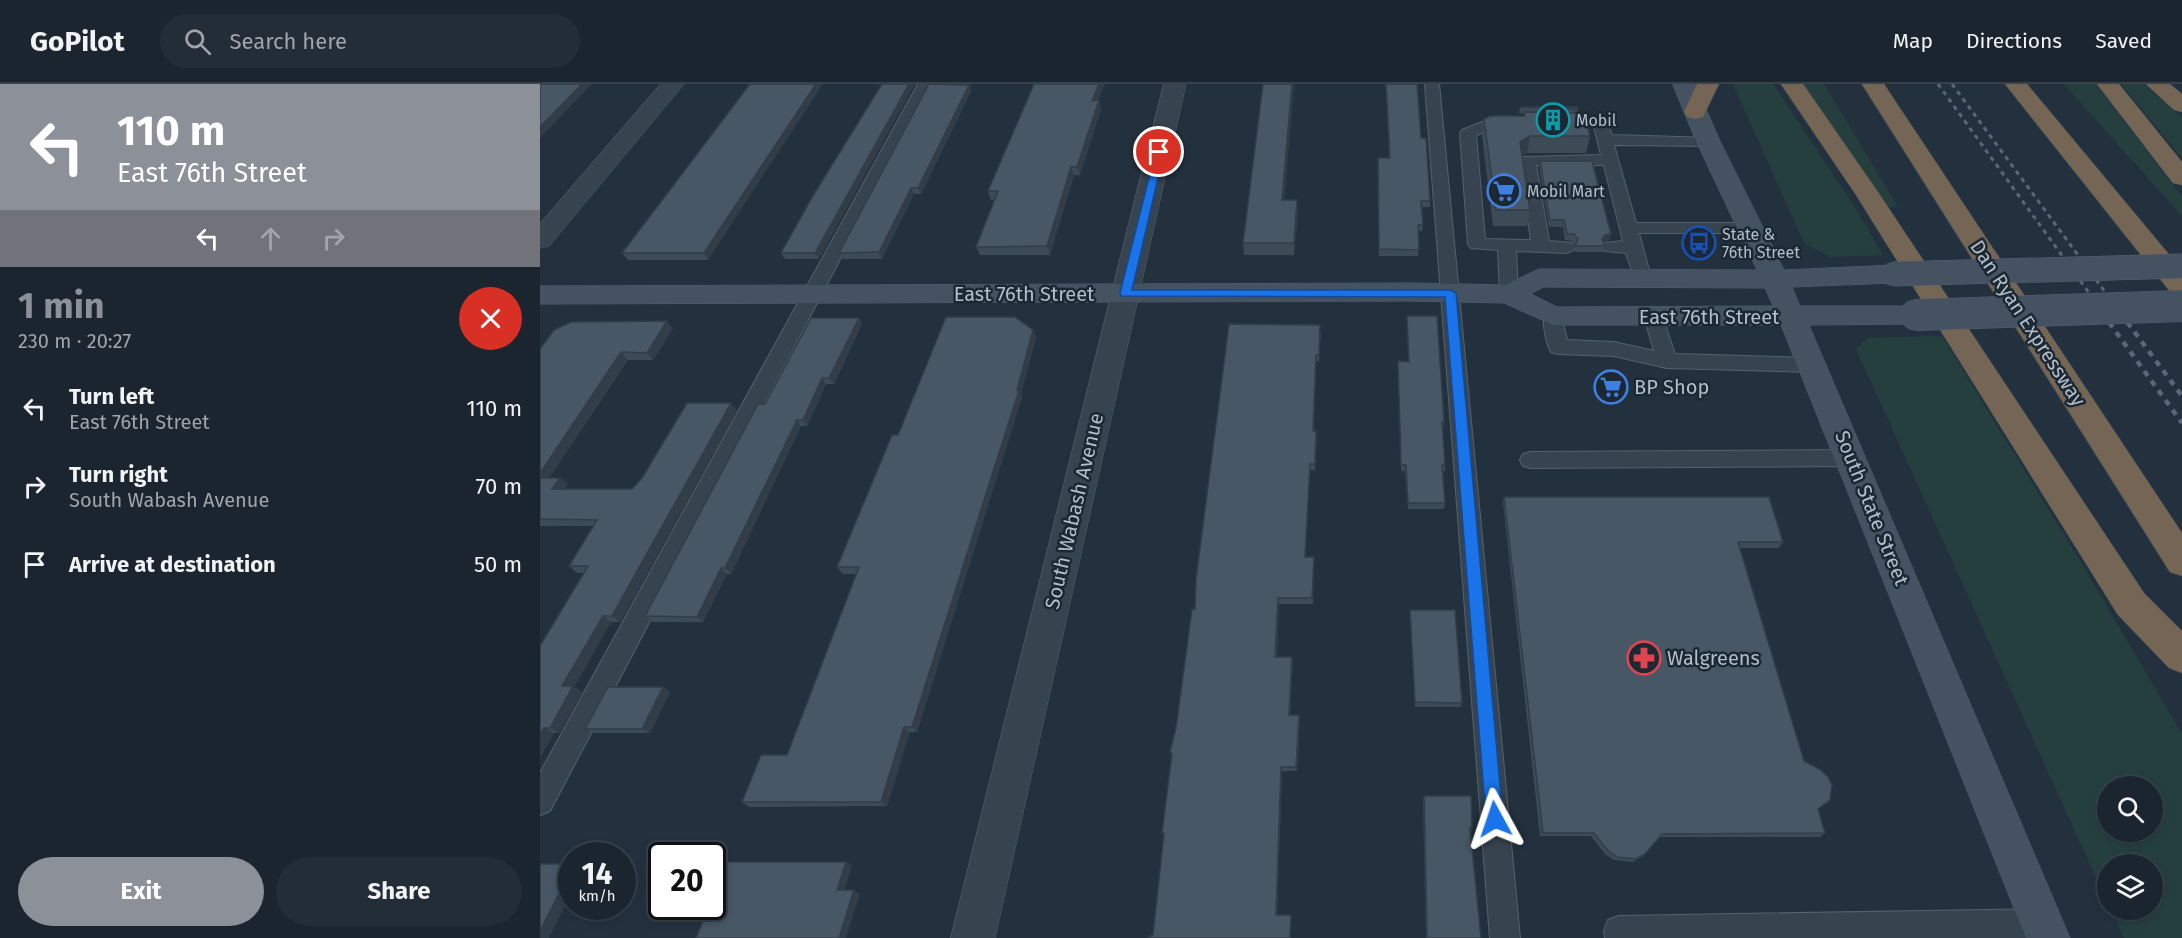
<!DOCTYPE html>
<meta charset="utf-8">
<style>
body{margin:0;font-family:"Fira Sans",sans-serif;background:#232d37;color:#f1f3f6;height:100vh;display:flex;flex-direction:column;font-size:22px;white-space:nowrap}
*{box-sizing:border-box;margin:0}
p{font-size:20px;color:#9fa5aa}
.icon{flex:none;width:33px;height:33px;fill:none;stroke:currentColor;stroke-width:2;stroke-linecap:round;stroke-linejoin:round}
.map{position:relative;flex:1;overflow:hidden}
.sheet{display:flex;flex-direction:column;background:#1a252f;width:540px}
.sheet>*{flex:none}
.guide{background:#8c9099;color:#fff;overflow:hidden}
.fabs{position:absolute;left:1557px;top:692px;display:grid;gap:12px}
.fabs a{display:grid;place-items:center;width:66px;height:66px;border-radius:50%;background:#1a252f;box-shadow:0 3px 9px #0003,0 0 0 2px #38424b;font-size:30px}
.speed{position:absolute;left:18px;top:758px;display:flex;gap:12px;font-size:30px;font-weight:700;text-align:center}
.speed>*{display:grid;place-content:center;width:78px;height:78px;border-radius:50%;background:#1a252f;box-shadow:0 3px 9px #0003,0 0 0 2px #38424b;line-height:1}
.speed small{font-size:15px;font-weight:400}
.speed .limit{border:3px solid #111;border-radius:9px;background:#fff;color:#111}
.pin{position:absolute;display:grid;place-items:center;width:51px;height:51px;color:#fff;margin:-26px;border:3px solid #fff;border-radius:50%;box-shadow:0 2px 6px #0007}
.me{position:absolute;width:66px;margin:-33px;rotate:355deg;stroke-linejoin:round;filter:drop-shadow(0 0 4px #0008)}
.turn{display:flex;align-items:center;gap:21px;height:126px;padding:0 18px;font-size:27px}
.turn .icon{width:78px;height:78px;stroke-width:2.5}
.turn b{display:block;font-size:42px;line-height:51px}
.lanes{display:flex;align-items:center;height:57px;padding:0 18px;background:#0003;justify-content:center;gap:30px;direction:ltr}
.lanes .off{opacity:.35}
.round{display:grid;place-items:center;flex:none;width:63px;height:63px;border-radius:32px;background:#232d37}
.summary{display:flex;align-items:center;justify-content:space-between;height:102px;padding:0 18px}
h1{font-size:36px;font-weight:700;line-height:45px;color:#8c9099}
.action{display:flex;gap:12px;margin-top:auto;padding:12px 18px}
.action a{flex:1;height:69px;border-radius:36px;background:#8c9099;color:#fff;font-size:24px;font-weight:700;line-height:69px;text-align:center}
.action a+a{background:#232d37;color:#f1f3f6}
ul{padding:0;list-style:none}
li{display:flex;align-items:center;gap:18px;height:78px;padding:0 18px}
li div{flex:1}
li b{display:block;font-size:22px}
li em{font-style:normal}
header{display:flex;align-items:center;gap:36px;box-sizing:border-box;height:84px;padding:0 30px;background:#1a252f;border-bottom:2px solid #38424b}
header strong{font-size:28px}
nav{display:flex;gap:33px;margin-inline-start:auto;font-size:21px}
.search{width:420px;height:54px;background:#232d37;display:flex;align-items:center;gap:15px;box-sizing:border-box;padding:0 21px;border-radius:33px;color:#9fa5aa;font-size:22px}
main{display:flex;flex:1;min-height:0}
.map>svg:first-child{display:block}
.green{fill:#253f3f;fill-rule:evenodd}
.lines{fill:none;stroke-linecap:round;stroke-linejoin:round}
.lane-casing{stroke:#55616c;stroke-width:2}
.street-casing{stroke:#55616c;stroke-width:1}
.secondary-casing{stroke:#55616c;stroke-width:1}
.highway-casing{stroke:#424e59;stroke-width:1}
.lane{fill:#37434e;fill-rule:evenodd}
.street{fill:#37434e;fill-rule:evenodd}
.secondary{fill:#455262;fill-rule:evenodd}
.highway{fill:#756554;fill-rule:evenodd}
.rail-far1{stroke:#596776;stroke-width:3;stroke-dasharray:4.5 4.5;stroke-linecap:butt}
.rail{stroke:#596776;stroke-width:4.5;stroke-dasharray:6 6;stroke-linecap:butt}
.secondary-bridge-far1-casing{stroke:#55616c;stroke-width:25;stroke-linecap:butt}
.secondary-bridge-casing{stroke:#55616c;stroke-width:32;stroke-linecap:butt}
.secondary-bridge-far1{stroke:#455262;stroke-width:24}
.secondary-bridge{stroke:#455262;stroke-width:31}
.wall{fill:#3d4b57}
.shaded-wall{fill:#323d47}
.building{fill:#475765;stroke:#323d47;stroke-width:1.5}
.route{fill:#1a73e8;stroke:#114b97;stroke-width:1.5}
.labels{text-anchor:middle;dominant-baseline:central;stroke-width:5;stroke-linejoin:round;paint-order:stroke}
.far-poi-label{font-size:16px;fill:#b3bec9;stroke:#1c2833;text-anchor:start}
.street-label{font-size:20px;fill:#b3bec9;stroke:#1c2833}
.poi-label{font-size:20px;fill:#b3bec9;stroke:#1c2833;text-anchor:start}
</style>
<header>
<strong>GoPilot</strong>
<div class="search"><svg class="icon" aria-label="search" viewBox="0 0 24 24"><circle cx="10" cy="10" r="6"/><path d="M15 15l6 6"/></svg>Search here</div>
<nav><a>Map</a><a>Directions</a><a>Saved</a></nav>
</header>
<main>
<section class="sheet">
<div class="guide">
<div class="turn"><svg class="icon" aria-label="left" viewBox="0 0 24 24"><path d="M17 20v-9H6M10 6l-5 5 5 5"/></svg><div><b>110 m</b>East 76th Street</div></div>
<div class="lanes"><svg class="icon" aria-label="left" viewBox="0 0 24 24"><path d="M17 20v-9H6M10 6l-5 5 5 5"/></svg><svg class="icon off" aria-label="ahead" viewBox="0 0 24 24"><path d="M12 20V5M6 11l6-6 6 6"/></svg><svg class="icon off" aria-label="right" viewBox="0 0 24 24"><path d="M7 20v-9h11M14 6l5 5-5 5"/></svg></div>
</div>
<div class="summary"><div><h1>1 min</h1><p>230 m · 20:27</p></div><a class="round" style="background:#d93025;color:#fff"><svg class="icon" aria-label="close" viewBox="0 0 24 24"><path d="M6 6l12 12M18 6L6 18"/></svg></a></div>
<ul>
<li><svg class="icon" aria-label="left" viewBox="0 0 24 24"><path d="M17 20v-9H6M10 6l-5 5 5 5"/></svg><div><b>Turn left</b><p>East 76th Street</p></div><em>110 m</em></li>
<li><svg class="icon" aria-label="right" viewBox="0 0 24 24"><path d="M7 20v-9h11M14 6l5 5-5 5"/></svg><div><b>Turn right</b><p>South Wabash Avenue</p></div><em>70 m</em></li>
<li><svg class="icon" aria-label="arrive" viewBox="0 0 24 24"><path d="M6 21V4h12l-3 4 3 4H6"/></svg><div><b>Arrive at destination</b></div><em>50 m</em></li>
</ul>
<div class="action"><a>Exit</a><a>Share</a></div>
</section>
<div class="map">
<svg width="1642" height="854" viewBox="0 0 1642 854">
<rect width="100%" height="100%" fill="#23313f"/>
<g class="green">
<path d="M1193,0H1233L1316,125L1343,171L1290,173L1264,159Z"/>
<path d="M1261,0H1284L1358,123H1348Z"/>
<path d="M1524,0H1555L1642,113V132Z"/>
<path d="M1581,0H1603L1642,34V74Z"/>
<path d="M1402,252L1545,485L1642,650V854H1584L1571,825H1612V780H1568L1567,818L1316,265L1328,254ZM1568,702H1612V747H1568Z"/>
</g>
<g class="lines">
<g class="lane-casing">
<g id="lane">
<path d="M378,0H392L10,727L0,731V689Z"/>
<path d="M885,0H899L980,854H950Z"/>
<path d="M958,32H972L980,37L977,40L960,42L936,51L945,155L991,156L979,76L981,73L1061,71L1054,43L1012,41L1009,38L1012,35L1017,33L1066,36L1072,51L1174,54L1176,57L1174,60L1168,62L1074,61L1096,139H1212L1218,140L1221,144L1218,148L1212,149H1099L1111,194L1108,198H1096L1086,169L1065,167L1062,163L1065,159L1083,157L1064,81H996L1009,157L1032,159L1035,163L1032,167L1026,169L976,167L978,210L976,214L969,216L962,214L960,210L958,166L931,164L928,160L920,49L922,46Z"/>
<path d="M1013,226L1020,227L1027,256L1074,258L1114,267L1104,232L1106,227L1113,226L1120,227L1122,232L1135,270L1272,274L1279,276L1282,281L1279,286L1272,288L1127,284L1074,272L1018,270L1011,268C1006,259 1001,236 1006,227Z"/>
<path d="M1311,366L1319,368L1322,374L1319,380L1311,382L991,384L983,382L980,376L983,370L991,368Z"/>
<path d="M1503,825L1514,829L1518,840L1514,851L1505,854H1065L1064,847L1068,836L1079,832Z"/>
</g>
</g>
<g class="street-casing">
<g id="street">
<path d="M121,0H144L9,162L0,164V140Z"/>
<path d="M624,0H646L455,854H411Z"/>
</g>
</g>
<g class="secondary-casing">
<path id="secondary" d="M1133,0H1155L1180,57L1244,186L1353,181L1362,184L1366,190L1362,196L1353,199L1252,203L1260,222H1375L1385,224L1389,231L1385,238L1375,240L1269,241L1530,854H1486L1241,241H1013L964,219L871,217L0,220V202L871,199L965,201L999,185L1217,186L1156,57ZM1004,203L1225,204L1233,222L1017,223L991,210Z"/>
</g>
<g class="highway-casing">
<g id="highway">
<path d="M1157,0H1179L1163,33L1155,35L1147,33L1144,28Z"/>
<path d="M1241,0H1263L1340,111L1604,509L1642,547V589L1629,584L1578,531L1316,111Z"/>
<path d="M1322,0H1344L1642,449V492L1630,488Z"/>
<path d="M1465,0H1487L1642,186V213L1632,210Z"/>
<path d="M1557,0H1579L1642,78V101L1633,99Z"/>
<path d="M1606,0H1630L1642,10V28L1634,26Z"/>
</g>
</g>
<use href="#lane" class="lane"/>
<use href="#street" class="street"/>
<use href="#secondary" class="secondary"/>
<use href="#highway" class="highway"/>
<g class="rail-far1">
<path d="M1398,0L1557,220"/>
<path d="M1412,0L1574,220"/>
</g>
<g class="rail">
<path d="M1555,219L1642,339"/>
<path d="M1573,219L1642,312"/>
</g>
<g class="secondary-bridge-far1-casing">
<path id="secondary-bridge-far1" d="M1353,190L1642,182"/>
</g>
<g class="secondary-bridge-casing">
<path id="secondary-bridge" d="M1375,231L1642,222"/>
</g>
<use href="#secondary-bridge-far1" class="secondary-bridge-far1"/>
<use href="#secondary-bridge" class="secondary-bridge"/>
</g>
<g class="wall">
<path d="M210,0L168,176H88L82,169Z"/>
<path d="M389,0H431L430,3L431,7L381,110H374L342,175H303L299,169Z"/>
<path d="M494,0H565L558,16H559L561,25L540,91H534L510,171H440L436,163L454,116H451L448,107Z"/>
<path d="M754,0L744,116L758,128L754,171H704L703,159Z"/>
<path d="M846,0L881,54L890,117V123H881L883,141L882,147H878V172H839L838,74H849Z"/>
<path d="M980,23L1038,25L1037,29L1050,52L1046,69H987L982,72L990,126L987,142H953L942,51L944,35L984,32V30L979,29Z"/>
<path d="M1000,77L1071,150L1069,156L1063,158L1065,162L1063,168H1034L1036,161L1032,157L1025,156L1023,143H1009L999,83Z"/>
<path d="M274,110L279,175H245L241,169Z"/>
<path d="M867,232L904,338L903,345H902L905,381V387H903L905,419L904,425H868L865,387H861L858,284L869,278Z"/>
<path d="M319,234L322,240L294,300H286L267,342H261L191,490H187L163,538H112L105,532Z"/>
<path d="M133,244L113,276H88L9,394H20L28,400L25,405H92L197,326L80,538H71L34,603L42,608L19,649H14L0,673V562L44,489H37L29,482L53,442H0V265Z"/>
<path d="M781,247L779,277H776L774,347H776L777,353L775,386H770L765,473H774L773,520H739L737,573H752L753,578L750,631H759L760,636L757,687H742L737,831L752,834L613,851L624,752L622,749L632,673L630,668L636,644L655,525Z"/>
<path d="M496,254L481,310L482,313L377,648H370L347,722L209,723L202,718L247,671L317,490H303L297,483L358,351Z"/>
<path d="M964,413L1243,458L1239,464H1200L1285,749L1280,753H1119L1102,773L1093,778L1074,776L1065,770L1051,752H1000L963,419Z"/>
<path d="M870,526L922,619L920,623H875Z"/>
<path d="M123,603L130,608L110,649H53L45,645Z"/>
<path d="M884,712L932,744L931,749L941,854H886L883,718Z"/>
</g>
<g class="shaded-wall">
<path d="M42,0H52L0,54V43Z"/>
<path d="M276,0H283L168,176L164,169Z"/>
<path d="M369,0H375L279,175L275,169Z"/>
<path d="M426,0H431L430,3L431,7L381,110L378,104Z"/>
<path d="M559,0H565L554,25L552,17Z"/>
<path d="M752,0H754L743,128L742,116Z"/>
<path d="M559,16L561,25L540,91L537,83Z"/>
<path d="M990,52L987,69L978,74L980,58Z"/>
<path d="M531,83L534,91L510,171L507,162Z"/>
<path d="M371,104L374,110L342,175L339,168Z"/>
<path d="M757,116L758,128L754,171V159Z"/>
<path d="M1071,150L1069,156L1063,158L1062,155L1065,151Z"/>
<path d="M319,234L322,240L294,300L289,294Z"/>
<path d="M127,237L133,244L113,276L107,269Z"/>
<path d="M493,246L496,254L481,310L482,313L377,648L372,643L477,306Z"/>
<path d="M81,268L88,276L5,400L0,396V389Z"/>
<path d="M282,294L286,300L267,342L263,336Z"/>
<path d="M191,319L197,326L80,538L72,532Z"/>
<path d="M257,336L261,342L191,490L185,484Z"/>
<path d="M770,380V386L765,478V473Z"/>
<path d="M20,394L28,400L20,412L12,405Z"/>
<path d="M181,484L187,490L163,538L157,533Z"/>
<path d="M738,514L739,520L736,578L735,573Z"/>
<path d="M63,532L71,538L34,603L42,608L19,649L10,644L22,602Z"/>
<path d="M752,573L753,578L749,636V631Z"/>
<path d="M123,603L130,608L110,649L102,645Z"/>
<path d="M759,631L760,636L757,687L756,683Z"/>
<path d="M364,643L370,648L347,722L341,718Z"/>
<path d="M4,644L14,649L0,673V651Z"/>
<path d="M741,683L742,687L737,834L736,831Z"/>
<path d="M306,778L312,781L304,809L297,806Z"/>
<path d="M32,784V808L9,854H0V847Z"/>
<path d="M314,806L320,810L306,854H299Z"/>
</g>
<g class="building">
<path d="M0,0H42L0,43Z"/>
<path d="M210,0H276L164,169H82Z"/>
<path d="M342,0H369L275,169H241L274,110Z"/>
<path d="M389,0L429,1L378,104H371L339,168L299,169Z"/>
<path d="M494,0H559L552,17L559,16L537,83H531L507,162L436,163L458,107H448Z"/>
<path d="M723,0H752L742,116H757L754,159H703Z"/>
<path d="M846,0H877L881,54H886L890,117H881L883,141H878L879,166L839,165L838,74H850Z"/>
<path d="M980,23H1037L1038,25Z"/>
<path d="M984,28L1044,29L1050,52H990L980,58L990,126H956L944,35L950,32H985Z"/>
<path d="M1000,77H1052L1071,150L1065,151L1062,155L1065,162H1035L1038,155L1034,150H1027L1024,136H1010Z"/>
<path d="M867,232H897L904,338H902L905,381H902L905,419H868L866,381H861L858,277L869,278Z"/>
<path d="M406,233H475L493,246L477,306H479L372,643H364L341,718H202L221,671H247L319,483H297L352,351H358Z"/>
<path d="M271,234H319L289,294H282L263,336H257L185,484H181L157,533L105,532L218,320H225Z"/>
<path d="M127,237L107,269L81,268L0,389V265L14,246L31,238Z"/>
<path d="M689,240L780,241L779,271H776L773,347H776L775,380H770L765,473H774L772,514H738L735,573H752L749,631H759L756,683H741L736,831H751L750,854H607L613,851L624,749H622L632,670L630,668L636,644L652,525H655L656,495Z"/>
<path d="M147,319H191L72,532H63L22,602H33L10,644H4L0,651V562L48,482H29L57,436L0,435V394H20L12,405H92L102,394Z"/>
<path d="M964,413H1229L1243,458H1198L1264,677L1281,686L1288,693L1292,701L1290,716L1278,725L1285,749L1122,750L1105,770L1096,775L1077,773L1068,767L1054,749H1003Z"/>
<path d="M870,526H915L922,619L875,618Z"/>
<path d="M68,603H123L102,645H45Z"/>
<path d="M884,712H931L932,744H930L941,854H887Z"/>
<path d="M186,778H306L297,806H314L299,854H156L169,822H172V813Z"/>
<path d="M0,780H32V784L0,847Z"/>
</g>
<path class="route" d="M616,66L624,68L592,206H910L916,209L963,735L961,741L955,744L949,741L946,735L905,213L581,212L580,209Z"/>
<defs>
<g id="building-ring" transform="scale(1.725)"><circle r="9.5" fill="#1c2833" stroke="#0f9aa8" stroke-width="1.5"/><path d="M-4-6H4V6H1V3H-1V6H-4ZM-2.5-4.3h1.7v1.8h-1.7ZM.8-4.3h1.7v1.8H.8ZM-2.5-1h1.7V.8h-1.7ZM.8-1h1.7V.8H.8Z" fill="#0f9aa8"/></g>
<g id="supermarket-ring" transform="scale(1.725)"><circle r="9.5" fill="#1c2833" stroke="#3f7fe0" stroke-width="1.5"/><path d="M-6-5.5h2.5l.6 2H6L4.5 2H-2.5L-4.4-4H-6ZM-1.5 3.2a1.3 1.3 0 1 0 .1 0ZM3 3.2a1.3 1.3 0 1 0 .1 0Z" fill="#3f7fe0"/></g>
<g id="bus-ring" transform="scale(1.725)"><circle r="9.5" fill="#1c2833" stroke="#1a4fb4" stroke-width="1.5"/><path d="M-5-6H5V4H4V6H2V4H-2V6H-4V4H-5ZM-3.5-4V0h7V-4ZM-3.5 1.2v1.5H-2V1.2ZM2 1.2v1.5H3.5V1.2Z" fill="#1a4fb4"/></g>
<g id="pharmacy-ring" transform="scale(1.725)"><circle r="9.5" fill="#1c2833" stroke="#e0444e" stroke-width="1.5"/><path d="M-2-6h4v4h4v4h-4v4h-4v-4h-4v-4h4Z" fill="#e0444e"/></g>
</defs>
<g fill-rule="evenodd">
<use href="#building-ring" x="1013" y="36"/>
<use href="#supermarket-ring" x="964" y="107"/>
<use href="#bus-ring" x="1159" y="159"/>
<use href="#supermarket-ring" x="1071" y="303"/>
<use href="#pharmacy-ring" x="1104" y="574"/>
</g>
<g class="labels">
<g class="far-poi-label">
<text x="1036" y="36">Mobil</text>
<text x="987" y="107">Mobil Mart</text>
<text x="1182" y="150">State &amp;<tspan x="1182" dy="18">76th Street</tspan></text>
</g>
<g class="street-label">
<text x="484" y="210">East 76th Street</text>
<text x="1169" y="233">East 76th Street</text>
<text transform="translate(1488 239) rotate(57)">Dan Ryan Expressway</text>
<text transform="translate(1332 424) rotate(68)">South State Street</text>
<text transform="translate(534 427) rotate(-77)">South Wabash Avenue</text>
</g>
<g class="poi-label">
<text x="1094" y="303">BP Shop</text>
<text x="1127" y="574">Walgreens</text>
</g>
</g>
</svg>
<div class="fabs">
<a><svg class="icon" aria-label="search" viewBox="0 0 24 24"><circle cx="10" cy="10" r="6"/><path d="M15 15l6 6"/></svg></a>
<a><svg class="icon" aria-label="layers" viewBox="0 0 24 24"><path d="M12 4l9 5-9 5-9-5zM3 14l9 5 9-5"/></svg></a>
</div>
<div class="speed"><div>14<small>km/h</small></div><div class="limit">20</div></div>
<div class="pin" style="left:619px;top:68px;background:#d93025"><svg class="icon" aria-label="arrive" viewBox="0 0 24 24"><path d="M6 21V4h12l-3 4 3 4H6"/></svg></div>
<svg class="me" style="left:955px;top:735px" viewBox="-20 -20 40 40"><path d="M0-17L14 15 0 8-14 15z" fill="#1a73e8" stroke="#fff" stroke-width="4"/></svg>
</div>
</main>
